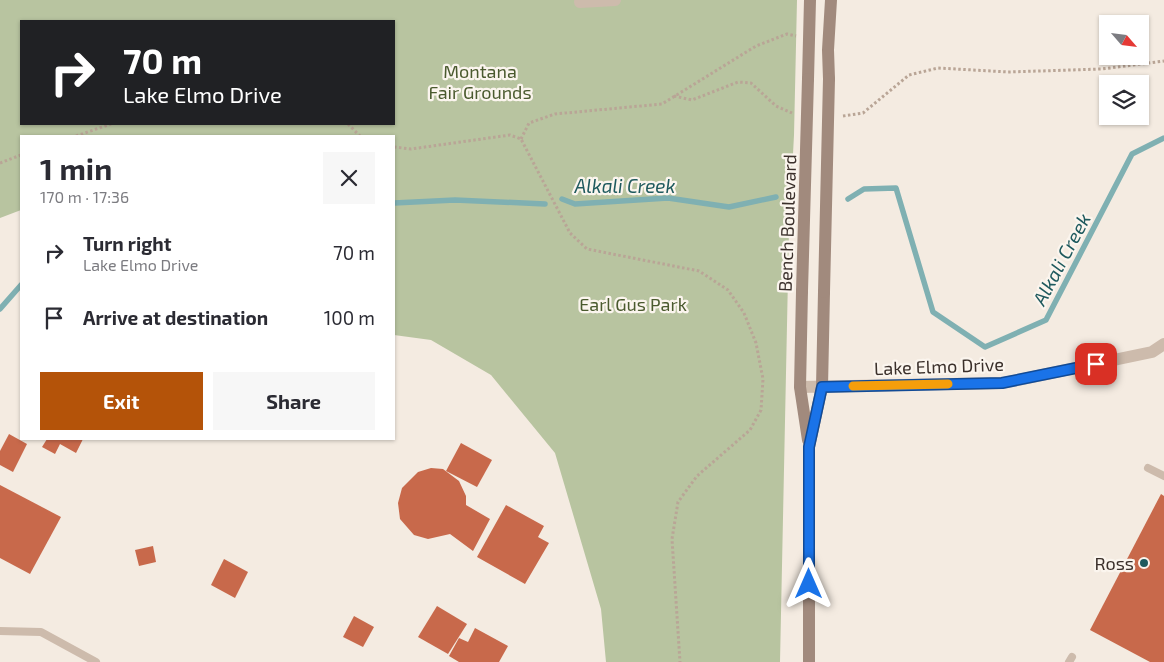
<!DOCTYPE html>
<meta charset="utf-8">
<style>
body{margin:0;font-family:"Exo 2",sans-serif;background:#f7f7f7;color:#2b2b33;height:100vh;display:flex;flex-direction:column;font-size:19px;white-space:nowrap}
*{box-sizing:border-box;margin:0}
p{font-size:16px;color:#7c7c81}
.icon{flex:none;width:28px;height:28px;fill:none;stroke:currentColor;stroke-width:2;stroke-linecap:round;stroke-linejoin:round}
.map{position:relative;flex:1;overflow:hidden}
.details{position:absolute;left:20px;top:135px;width:375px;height:305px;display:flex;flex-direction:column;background:#fff;border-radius:0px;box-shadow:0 1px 4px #0004}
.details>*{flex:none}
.hud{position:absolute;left:20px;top:20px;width:375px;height:105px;border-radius:0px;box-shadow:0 1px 4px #0004;background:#202124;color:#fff;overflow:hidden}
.needle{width:32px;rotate:118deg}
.fabs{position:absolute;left:1099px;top:15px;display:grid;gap:10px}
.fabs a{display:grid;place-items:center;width:50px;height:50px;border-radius:0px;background:#fff;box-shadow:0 1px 4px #0004;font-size:25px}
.pin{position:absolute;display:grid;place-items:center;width:42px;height:42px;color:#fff;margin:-21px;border-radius:10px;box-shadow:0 2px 8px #0006}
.me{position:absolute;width:55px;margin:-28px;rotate:0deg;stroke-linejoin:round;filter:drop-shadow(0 0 4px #0008)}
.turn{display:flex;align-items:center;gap:18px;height:105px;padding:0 20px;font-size:22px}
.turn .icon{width:65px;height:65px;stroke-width:2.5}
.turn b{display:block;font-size:35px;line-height:42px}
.round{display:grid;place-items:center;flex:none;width:52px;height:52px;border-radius:0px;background:#f7f7f7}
.headline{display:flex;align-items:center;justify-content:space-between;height:85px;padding:0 20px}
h1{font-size:30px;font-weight:700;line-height:38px}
.primary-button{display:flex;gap:10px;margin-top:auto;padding:10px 20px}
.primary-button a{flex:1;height:58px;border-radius:0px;background:#b45309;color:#fff;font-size:20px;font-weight:700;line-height:58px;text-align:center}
.primary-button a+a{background:#f7f7f7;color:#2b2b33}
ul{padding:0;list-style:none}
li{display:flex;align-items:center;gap:15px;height:65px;padding:0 20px}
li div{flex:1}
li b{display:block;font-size:19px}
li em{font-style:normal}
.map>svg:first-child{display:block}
.green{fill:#b8c4a0;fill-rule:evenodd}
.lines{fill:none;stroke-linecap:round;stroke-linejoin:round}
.stream{stroke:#7fb0b2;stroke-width:5.5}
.building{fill:#c8694b}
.path{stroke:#b9a596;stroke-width:3;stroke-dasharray:2.5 2.5;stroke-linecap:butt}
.service{stroke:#cdbbac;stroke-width:8}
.minor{stroke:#cdbbac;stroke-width:12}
.tertiary{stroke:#cdbbac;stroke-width:12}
.secondary{stroke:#a18a7d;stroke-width:12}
.secondary-bridge{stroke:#a18a7d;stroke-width:12}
.route-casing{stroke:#114b97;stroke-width:12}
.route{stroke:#1a73e8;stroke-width:9}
.slow{stroke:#f59e0b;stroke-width:9}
.poi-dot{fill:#1f5a5e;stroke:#fbf5ee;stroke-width:2}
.labels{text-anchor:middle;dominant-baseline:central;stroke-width:4.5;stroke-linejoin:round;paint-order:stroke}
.park-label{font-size:18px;fill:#4a5a2e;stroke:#fbf5ee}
.street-label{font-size:18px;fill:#3b302b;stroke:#fbf5ee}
.poi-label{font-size:18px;fill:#3b302b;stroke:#fbf5ee;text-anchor:end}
.water-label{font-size:19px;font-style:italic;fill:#1f5a5e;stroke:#fbf5ee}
</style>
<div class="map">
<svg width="1164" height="662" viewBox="0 0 1164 662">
<rect width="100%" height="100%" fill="#f4ebe1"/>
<path class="green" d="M0,0H797L794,135L789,229L780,662H606L601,609L555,453L491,375L431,340L394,335V136H21V210L0,218ZM21,21H394V124H21Z"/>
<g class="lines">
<g class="stream">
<path d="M562,199L575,204L668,198L729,207L776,197"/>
<path d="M848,199L864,189L896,188L933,312L985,347L1046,320L1132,154L1164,138"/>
<path d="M394,203L455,200L545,204"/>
<path d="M0,309L21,285"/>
</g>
</g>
<g class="building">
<path d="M9,434L27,444L13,472L0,465V451Z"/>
<path d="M47,439H83L76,453L60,444L55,454L42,447Z"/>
<path d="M461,443L492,460L477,487L446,471Z"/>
<path d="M431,468L443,469L459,481L466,496V505L490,519L473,551L450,534L428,539L414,535L400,519L398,503L402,488L418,472Z"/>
<path d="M0,485L61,517L30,574L0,558Z"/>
<path d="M1161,494L1164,496V662H1150L1090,630Z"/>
<path d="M506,505L544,526L538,537L549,543L525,584L477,557Z"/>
<path d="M153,546L156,562L139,566L135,550Z"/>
<path d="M224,559L248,572L235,598L211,585Z"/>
<path d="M437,606L467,624L448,654L418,637Z"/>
<path d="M354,616L374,627L363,647L343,637Z"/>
<path d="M475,628L508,646L499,662H459L449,656L459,638L468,642Z"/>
</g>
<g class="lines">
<g class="path">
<path d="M674,96L692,100L738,82L751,83L776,106L792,113"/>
<path d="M843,116L863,113L909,75L938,68L1008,72L1102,69L1164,61"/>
<path d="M348,124L360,136"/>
<path d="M76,136L111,124"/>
<path d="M521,139L529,123L555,114L662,104L756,46L787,34L796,36"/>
<path d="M394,147L411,149L510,135L521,139L570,233L587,249L699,271L728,290L744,313L756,343L763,379L761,410L750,430L697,476L678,502L672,539L680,662"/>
<path d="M0,163L21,155"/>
</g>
<g class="service">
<path d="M1148,468L1164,476"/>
<path d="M0,631L41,632L96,662"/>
<path d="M1069,662L1072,657"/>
</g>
<path class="minor" d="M580,2L615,0"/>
<path class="tertiary" d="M800,387L1003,383L1152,352L1164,344"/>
<g class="secondary">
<path d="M808,79L810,0"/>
<path d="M829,79L828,50L831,0"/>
<path d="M802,291L800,387L808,440"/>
<path d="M809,662V447L822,387L824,292"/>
</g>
<g class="secondary-bridge">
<path d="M802,291L808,79"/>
<path d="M824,292L829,79"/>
</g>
</g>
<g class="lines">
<g class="route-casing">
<path id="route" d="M809,584V447L822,387L1002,383L1096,364"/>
</g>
<use href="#route" class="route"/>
<path class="slow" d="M853,386L948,384"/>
</g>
<circle class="poi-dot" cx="1144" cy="563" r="5"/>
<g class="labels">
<g class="park-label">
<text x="480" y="71">Montana<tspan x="480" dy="21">Fair Grounds</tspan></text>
<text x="633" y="304">Earl Gus Park</text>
</g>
<g class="street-label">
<text transform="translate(787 223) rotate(-88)">Bench Boulevard</text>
<text transform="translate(939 366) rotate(-2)">Lake Elmo Drive</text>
</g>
<g class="poi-label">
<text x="1134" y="563">Ross</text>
</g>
<g class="water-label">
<text x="625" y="185">Alkali Creek</text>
<text transform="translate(1061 259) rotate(-62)">Alkali Creek</text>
</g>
</g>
</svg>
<div class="fabs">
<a><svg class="needle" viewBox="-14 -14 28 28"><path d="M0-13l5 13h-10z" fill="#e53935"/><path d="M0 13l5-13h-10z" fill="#7c7c81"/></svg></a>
<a><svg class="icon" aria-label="layers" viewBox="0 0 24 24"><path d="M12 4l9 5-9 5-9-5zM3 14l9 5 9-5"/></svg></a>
</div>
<div class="pin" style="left:1096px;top:364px;background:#d93025"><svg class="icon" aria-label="arrive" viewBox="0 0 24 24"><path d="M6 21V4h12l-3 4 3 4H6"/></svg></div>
<svg class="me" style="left:809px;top:584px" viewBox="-20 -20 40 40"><path d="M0-17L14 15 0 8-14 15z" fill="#1a73e8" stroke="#fff" stroke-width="4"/></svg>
<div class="hud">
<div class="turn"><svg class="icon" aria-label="right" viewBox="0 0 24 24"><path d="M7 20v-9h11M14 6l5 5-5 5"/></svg><div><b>70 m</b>Lake Elmo Drive</div></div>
</div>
<section class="details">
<div class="headline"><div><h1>1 min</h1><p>170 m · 17:36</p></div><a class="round"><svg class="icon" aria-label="close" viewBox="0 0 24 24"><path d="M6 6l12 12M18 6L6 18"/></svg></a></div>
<ul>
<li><svg class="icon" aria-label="right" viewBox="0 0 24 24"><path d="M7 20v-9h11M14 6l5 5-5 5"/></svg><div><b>Turn right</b><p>Lake Elmo Drive</p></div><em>70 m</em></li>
<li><svg class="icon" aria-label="arrive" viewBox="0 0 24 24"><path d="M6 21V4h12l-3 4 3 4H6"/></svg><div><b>Arrive at destination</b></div><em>100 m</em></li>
</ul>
<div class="primary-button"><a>Exit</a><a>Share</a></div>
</section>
</div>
